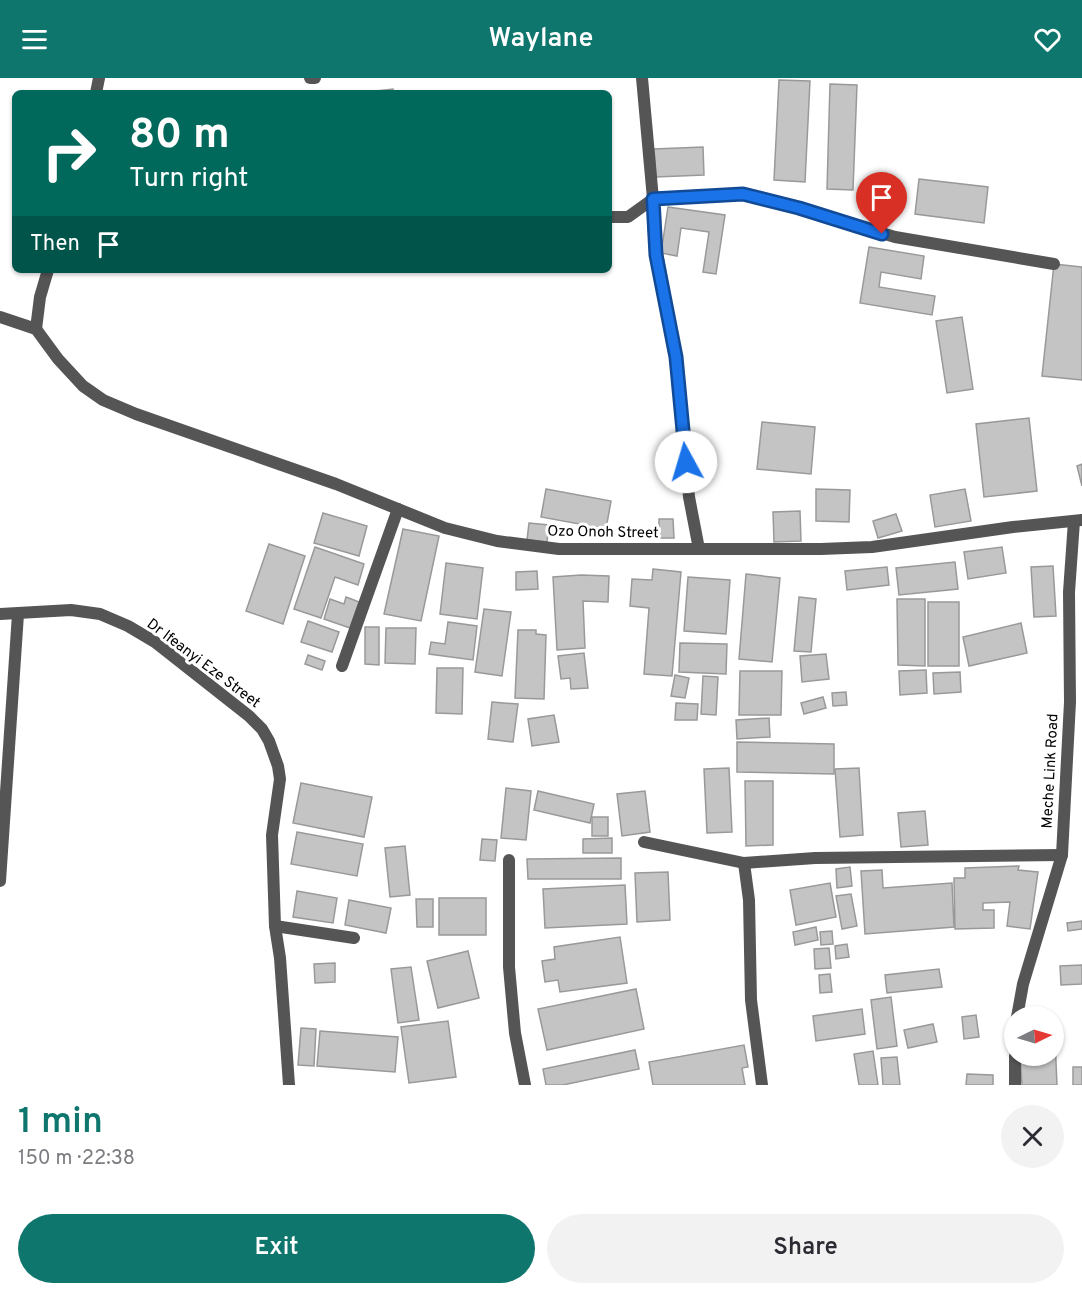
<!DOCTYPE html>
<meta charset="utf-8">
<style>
body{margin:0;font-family:Overpass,sans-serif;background:#f2f2f3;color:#2b2b33;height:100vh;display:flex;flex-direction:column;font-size:22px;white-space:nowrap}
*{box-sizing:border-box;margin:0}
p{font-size:20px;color:#7c7c81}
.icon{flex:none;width:33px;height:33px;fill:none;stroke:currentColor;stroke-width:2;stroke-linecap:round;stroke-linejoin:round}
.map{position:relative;height:1007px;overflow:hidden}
.sheet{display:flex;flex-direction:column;background:#fff;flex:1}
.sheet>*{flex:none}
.banner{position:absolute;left:12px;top:12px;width:600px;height:183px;border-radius:9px;box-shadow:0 2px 4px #0004;background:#00695c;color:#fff;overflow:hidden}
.needle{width:39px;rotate:85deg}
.controls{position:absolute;left:1004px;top:928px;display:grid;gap:12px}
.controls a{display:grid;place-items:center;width:60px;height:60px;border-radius:50%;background:#fff;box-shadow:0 2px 4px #0004;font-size:30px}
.pin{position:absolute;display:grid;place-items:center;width:51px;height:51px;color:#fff;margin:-62px -26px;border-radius:50% 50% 50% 0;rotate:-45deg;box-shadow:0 0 6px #0007}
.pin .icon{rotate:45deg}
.me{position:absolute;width:66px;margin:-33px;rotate:354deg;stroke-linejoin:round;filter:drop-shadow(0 0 4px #0008)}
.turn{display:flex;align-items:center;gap:21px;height:126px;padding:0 18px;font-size:27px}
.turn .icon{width:78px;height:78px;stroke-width:2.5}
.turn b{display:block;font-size:42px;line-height:51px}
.then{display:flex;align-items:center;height:57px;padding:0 18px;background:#0003;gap:12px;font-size:22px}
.round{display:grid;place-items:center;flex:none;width:63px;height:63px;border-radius:32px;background:#f2f2f3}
.head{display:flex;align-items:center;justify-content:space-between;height:102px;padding:0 18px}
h1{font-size:36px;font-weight:600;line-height:45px;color:#0f766e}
.action{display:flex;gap:12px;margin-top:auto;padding:12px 18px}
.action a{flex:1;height:69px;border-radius:36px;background:#0f766e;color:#fff;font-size:24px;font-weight:600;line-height:69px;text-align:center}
.action a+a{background:#f2f2f3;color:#2b2b33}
header{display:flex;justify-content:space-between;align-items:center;height:78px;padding:0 18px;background:#0f766e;color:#fff;font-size:27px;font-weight:600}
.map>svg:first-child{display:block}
.building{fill:#c4c4c4;stroke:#999;stroke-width:1.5}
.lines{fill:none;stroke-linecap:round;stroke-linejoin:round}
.service{stroke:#555;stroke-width:12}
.minor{stroke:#555;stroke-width:12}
.route-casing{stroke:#114b97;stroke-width:15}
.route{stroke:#1a73e8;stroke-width:10}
.labels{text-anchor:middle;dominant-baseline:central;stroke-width:6;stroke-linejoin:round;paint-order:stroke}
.street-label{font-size:15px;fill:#000;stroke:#fff}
</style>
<header><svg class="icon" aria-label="menu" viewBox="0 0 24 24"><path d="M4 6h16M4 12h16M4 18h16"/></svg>Waylane<svg class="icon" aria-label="heart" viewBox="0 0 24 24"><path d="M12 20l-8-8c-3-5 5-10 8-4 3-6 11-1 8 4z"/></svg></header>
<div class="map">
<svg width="1082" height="1007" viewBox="0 0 1082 1007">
<rect width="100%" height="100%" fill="#fff"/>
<g class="building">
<path d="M779,2L810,3L805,104L774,102Z"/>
<path d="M830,6L857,7L853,112L827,111Z"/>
<path d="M393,11V15H358Z"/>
<path d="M703,69L704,97L656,99L654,71Z"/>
<path d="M919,101L988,109L984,145L915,136Z"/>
<path d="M668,129L725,137L716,196L703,194L709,154L681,150L677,178L661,175Z"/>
<path d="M869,169L924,178L921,201L881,194L879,209L935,218L932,237L860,225Z"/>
<path d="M1054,186L1082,189V302L1042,298Z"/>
<path d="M962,239L973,311L947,315L936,243Z"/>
<path d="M1029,340L1037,413L984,419L976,346Z"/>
<path d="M762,344L815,349L811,396L757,391Z"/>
<path d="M1082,386V408L1077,388Z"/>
<path d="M546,411L611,423L606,451L541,439Z"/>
<path d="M816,411L850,412L849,444L816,443Z"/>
<path d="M965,411L971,443L935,449L930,417Z"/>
<path d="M800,433L801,463L774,464L773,434Z"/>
<path d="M323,435L367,448L359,478L314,465Z"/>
<path d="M896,436L902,453L878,460L873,443Z"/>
<path d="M659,441H673L674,460H659Z"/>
<path d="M529,445L549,447L547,464L527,462Z"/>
<path d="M403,451L439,458L421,543L384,536Z"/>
<path d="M269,466L305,478L283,546L246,533Z"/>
<path d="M315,469L364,486L358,507L335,499L321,540L294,531Z"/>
<path d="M1002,469L1006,495L968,501L964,474Z"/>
<path d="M955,484L958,511L899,517L896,490Z"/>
<path d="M446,485L483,490L477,541L440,536Z"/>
<path d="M1053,488L1056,538L1034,539L1031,489Z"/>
<path d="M887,489L889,507L847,512L845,493Z"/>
<path d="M653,491L681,494L672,598L644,596L649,530L630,528L632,501L652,502Z"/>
<path d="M537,493L538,511L516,512V494Z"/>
<path d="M746,496L780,500L772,584L739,581Z"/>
<path d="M581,497L609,498L608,524L583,523L585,570L557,572L553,499Z"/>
<path d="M688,499L730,502L726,556L684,553Z"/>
<path d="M346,519L359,524L350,550L324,541L330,521L344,526Z"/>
<path d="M799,519L816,521L811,574L794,573Z"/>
<path d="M897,521H925V588L898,587Z"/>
<rect x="928" y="524" width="31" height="64"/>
<path d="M484,531L511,534L502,598L475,594Z"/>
<path d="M308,543L339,554L332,574L301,564Z"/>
<path d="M448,544L477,548L473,582L429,576L431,564L445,566Z"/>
<path d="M1021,545L1027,575L969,588L963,559Z"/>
<path d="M365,549H379V587L365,586Z"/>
<path d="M386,550H416L415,586L385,585Z"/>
<path d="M518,552H536V556L546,557L544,621L515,620Z"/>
<path d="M680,565L727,566L726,596L679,594Z"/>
<path d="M584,575L588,610L571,611L570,600L561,601L558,578Z"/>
<path d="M826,576L829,601L802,604L800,578Z"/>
<path d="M308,577L325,583L322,592L305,586Z"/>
<path d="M437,590H463L462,636L436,635Z"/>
<path d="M926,592L927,615L900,617L899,593Z"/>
<path d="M740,593H782L781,637H739Z"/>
<path d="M960,594L961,614L934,616L933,595Z"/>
<path d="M675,597L689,600L685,620L671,618Z"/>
<path d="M703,598L718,599L716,637L701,636Z"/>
<path d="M846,614L847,627L833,628L832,615Z"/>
<path d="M823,619L826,630L804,636L801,625Z"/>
<path d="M492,624L518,626L513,664L488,661Z"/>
<path d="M676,625L698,626L697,642H675Z"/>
<path d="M554,637L559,664L532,668L528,641Z"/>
<path d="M769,640L770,659L737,661L736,642Z"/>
<path d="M737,664L834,666V696L737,694Z"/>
<path d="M729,690L732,754L707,755L704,691Z"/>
<path d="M859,690L863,757L840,759L835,691Z"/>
<path d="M745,703H773V767L746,768Z"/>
<path d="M301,705L372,719L364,759L293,745Z"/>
<path d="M506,710L531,713L526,762L501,760Z"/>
<path d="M538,713L594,726L590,745L534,732Z"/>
<path d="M645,713L650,754L622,758L617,716Z"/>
<path d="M925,733L928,767L901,769L898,735Z"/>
<rect x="592" y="739" width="16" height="19"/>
<path d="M297,754L363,766L357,798L291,786Z"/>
<path d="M612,760V775H583V761Z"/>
<path d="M482,761L497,762L495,783L480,782Z"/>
<path d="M405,768L410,817L390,819L385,770Z"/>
<path d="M621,780V801H528L527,781Z"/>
<path d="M1019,788L1018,792L1038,794L1030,851L1007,848L1010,824L983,825V832H994V850L955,851L954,800H965V790Z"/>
<path d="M850,789L852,808L837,810L836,791Z"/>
<path d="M882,792L883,810L952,805L954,849L865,856L861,793Z"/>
<path d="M668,794L670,842L637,844L635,795Z"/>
<path d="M830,805L836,839L796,847L790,812Z"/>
<path d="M625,807L627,846L545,850L543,811Z"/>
<path d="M297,813L337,820L333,845L293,839Z"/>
<path d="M851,816L857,848L842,851L836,818Z"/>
<rect x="439" y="820" width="47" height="37"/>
<path d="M416,821H433V849H417Z"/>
<path d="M349,822L391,830L386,855L345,847Z"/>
<path d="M1082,843V851L1068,853L1067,845Z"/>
<path d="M816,849L818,862L795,867L793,854Z"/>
<path d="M832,853L833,866L821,867L820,854Z"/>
<path d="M620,859L627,905L560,914L558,902L545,904L542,883L555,881L554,869Z"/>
<path d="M847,866L849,879L836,881L835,868Z"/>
<path d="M829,870L831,890L815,891L814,871Z"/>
<path d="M468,873L479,920L438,930L427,883Z"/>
<path d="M335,885V904L315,905L314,886Z"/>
<path d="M1082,887V906L1061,907L1060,888Z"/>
<path d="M411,889L419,942L398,945L391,891Z"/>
<path d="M939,891L942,909L887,915L885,897Z"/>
<path d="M830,896L832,914L820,915L819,897Z"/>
<path d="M636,911L644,951L547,972L538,931Z"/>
<path d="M891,919L897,968L877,971L871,922Z"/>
<path d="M862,931L865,956L816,963L813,938Z"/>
<path d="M976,937L979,959L964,961L962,939Z"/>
<path d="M448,943L456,999L409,1005L401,949Z"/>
<path d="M933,946L937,964L908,970L904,952Z"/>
<path d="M301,950L316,951L314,988L298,987Z"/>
<path d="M320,953L398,959L395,994L317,988Z"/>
<path d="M1053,961H1055L1057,1007H1022L1020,978H1053Z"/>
<path d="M744,967L748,989L742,990L745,1007H653L649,984Z"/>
<path d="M635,972L639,991L563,1007H546L543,991Z"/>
<path d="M873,973L878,1007H859L854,976Z"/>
<path d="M897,979L900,1007H883L881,980Z"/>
<rect x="1073" y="989" width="9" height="18"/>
<path d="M967,996L993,997V1007H966Z"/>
</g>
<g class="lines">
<g class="service">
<path d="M342,588L398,431"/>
<path d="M275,848L354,860"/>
</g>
<g class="minor">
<path d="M310,0H315"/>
<path d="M642,0L653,121L654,159L676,279L689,419L699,471"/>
<path d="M96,15L99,0"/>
<path d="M609,139H628L653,121L743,116L799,130L895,159L1054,186"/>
<path d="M0,239L36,251L58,281L83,308L103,322L136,336L336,406L445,450L497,463L559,471H821L872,469L1013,449L1082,442"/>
<path d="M36,251L40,219L48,192"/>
<path d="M0,536L71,532L100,536L128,548L155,564L249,638L262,651L269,663L278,688L280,701L272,757L275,848L280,880L289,1007"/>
<path d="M644,764L744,785L815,780L1062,777"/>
<path d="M509,782V889L515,955L525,1007"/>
<path d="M744,785L749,822L751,922L762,1007"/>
<path d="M0,803L18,536"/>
<path d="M1017,939L1023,906L1062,777L1070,624L1069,514L1074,443"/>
<path d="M1015,1007V978"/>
</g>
</g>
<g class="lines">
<g class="route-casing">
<path id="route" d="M686,384L676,279L656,177L653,121L743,116L799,130L882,156"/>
</g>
<use href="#route" class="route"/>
</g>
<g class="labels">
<g class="street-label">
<text transform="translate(603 455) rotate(1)">Ozo Onoh Street</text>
<text transform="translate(203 586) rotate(37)">Dr Ifeanyi Eze Street</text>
<text transform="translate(1051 693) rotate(-87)">Meche Link Road</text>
</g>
</g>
</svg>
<div class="controls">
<a><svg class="needle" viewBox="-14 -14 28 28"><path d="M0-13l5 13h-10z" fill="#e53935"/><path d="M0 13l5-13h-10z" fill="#7c7c81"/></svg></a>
</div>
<div class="pin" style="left:882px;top:156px;background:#d93025"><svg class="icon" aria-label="arrive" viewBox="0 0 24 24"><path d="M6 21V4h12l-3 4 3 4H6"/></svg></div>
<svg class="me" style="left:686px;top:384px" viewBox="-20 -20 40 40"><circle r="19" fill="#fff"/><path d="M0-13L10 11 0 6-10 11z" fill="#1a73e8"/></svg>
<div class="banner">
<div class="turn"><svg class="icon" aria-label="right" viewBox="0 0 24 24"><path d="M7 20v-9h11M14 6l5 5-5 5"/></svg><div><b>80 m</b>Turn right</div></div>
<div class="then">Then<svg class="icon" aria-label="arrive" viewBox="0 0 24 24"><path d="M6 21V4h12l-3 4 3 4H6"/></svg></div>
</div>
</div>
<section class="sheet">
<div class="head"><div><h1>1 min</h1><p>150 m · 22:38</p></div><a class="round"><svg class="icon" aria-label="close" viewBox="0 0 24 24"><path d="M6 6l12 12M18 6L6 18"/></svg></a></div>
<div class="action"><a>Exit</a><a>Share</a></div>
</section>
